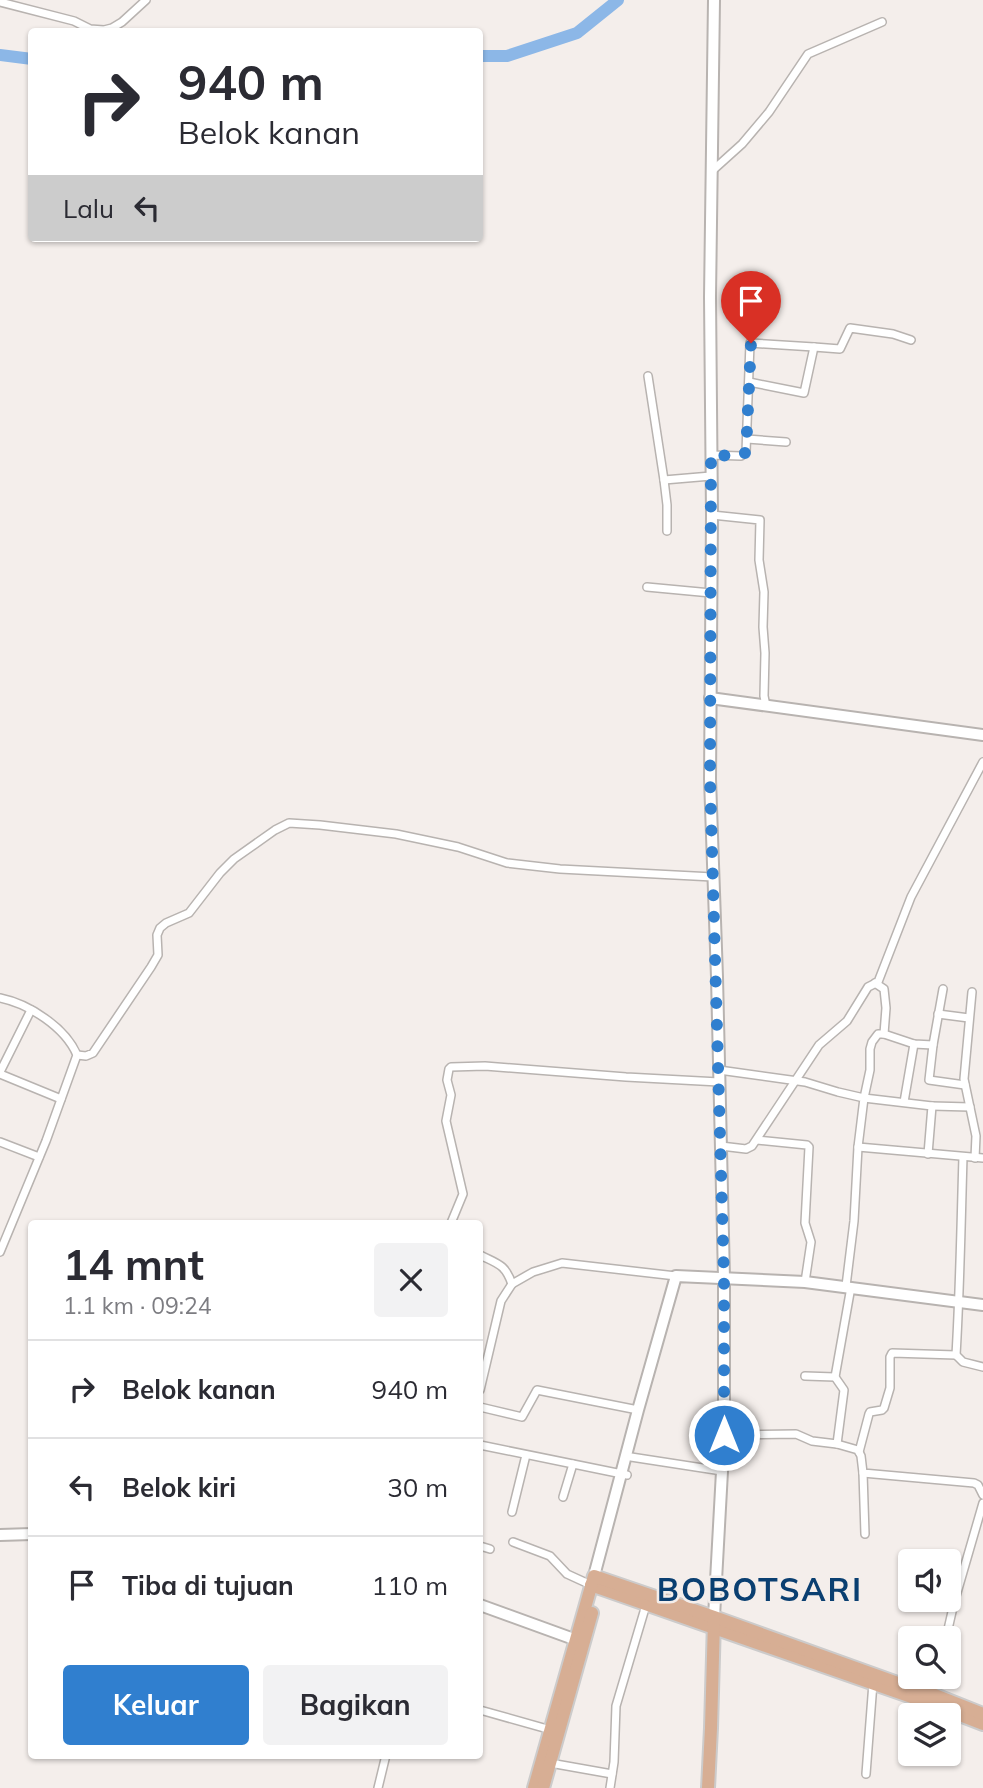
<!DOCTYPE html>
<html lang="id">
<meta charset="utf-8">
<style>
body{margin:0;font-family:Mulish,sans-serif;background:#f2f2f3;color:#2b2b33;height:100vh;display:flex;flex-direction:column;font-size:26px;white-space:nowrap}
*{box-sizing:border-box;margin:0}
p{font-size:23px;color:#7c7c81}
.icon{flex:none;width:38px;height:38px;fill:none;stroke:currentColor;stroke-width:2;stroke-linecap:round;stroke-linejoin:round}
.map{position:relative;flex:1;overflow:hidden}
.details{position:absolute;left:28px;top:1220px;width:455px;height:539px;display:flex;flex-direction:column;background:#fff;border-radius:7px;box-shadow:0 2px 5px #0004}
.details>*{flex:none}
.guide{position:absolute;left:28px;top:28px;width:455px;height:214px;border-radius:7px;box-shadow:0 2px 5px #0004;background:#fff;color:#2b2b33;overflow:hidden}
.fabs{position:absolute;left:898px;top:1549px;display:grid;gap:14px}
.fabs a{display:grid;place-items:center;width:63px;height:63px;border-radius:7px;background:#fff;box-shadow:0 2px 5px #0004;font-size:35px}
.pin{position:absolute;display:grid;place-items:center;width:60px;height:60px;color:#fff;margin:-72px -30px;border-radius:50% 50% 50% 0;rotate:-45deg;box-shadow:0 0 7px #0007}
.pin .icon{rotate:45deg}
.me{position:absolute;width:77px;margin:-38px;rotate:0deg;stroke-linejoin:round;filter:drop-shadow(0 0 5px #0008)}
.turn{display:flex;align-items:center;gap:24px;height:147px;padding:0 35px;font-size:32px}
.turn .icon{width:91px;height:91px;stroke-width:2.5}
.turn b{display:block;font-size:49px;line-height:60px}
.then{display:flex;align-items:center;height:66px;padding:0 35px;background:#0003;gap:14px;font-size:26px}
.round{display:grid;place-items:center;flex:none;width:74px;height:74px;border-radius:7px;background:#f2f2f3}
.headline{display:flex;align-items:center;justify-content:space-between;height:119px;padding:0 35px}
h1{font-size:42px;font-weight:700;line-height:52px}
.button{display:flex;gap:14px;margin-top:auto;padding:14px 35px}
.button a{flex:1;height:80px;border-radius:7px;background:#307fcf;color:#fff;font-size:28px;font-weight:700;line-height:80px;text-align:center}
.button a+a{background:#f2f2f3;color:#2b2b33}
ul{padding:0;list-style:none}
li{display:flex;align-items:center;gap:21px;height:98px;padding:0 35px;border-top:2px solid #e1e1e2}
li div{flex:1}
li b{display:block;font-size:26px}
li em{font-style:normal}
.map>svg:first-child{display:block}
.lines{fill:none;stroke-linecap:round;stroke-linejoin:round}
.river{stroke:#8cb7e7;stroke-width:12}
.street-casing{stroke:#b8b3b0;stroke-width:10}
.secondary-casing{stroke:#b8b3b0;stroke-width:14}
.primary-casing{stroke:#cccbcb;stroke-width:16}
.street{stroke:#fff;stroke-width:7}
.secondary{stroke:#fff;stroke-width:10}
.primary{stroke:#d7ae94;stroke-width:12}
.route{stroke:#307fcf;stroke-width:12;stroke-dasharray:0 21.6}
.labels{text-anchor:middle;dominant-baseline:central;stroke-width:5;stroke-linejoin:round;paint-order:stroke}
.district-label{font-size:32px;font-weight:bold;letter-spacing:2px;fill:#0a3f71;stroke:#f4eeeb}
</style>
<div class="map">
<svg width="983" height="1788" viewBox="0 0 983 1788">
<rect width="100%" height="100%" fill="#f4eeeb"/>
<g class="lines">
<g class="river">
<path d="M0,55L32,59"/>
<path d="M480,56H507L577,33L618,0"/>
</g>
<g class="street-casing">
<g id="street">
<path d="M0,2L74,21L90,29L104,30L112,28L122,22L146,0"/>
<path d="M712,171L742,144L769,112L808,54L882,22"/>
<path d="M648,376L664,480L711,476"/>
<path d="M749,382L804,393L814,347L840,349L850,328L893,334L911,340"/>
<path d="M747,439L786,442"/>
<path d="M711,455L741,456L746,452L750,343L814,347"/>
<path d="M664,480L667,505V531"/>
<path d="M712,515L760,520L759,560L764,592L763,627L765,653L764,696L766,706"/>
<path d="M647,587L711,593"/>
<path d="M875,983L884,989L886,1008L884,1034"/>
<path d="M972,992L964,1079L976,1136L975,1158"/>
<path d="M0,998C29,1004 65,1027 77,1055L46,1141L0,1252"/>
<path d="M938,1014L969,1018"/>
<path d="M933,1045L929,1080L965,1085"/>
<path d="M77,1055L86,1056L93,1053L151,967L158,955L157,935L160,928L166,923L189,913L220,873L234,859L275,830L289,823L320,825L396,834L458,847L507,863L560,869L713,877"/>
<path d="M719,1070L805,1082L838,1092L864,1098L858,1147L854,1221L846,1286"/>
<path d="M0,1072L31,1010"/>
<path d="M0,1074L61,1099"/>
<path d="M904,1102L914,1044"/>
<path d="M932,1106L970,1107"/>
<path d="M757,1140L807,1145L809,1147L805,1223L811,1242L805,1282"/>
<path d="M0,1142L39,1157"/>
<path d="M721,1146L746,1149L752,1146L819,1045L847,1021L868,987L878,982L911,897L983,762"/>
<path d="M858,1147L983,1158"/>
<path d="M928,1154L932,1106L864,1098L870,1070V1049L872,1042L878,1034H884L914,1044L933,1045L943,989"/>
<path d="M963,1157C961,1223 960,1289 956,1355L963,1362L983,1367"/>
<path d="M451,1223L463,1194L446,1121L451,1095L447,1080L449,1069L451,1067L485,1066L626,1077L719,1082"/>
<path d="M480,1255C498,1264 505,1264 512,1284"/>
<path d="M805,1376L835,1377"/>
<path d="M480,1390L501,1301L512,1284L533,1272L562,1263L676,1276"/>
<path d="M480,1407L522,1417L537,1390L638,1410"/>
<path d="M724,1435L796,1434L812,1441L837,1444L858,1450L861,1456L863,1473L974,1483L978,1485L983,1495"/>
<path d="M837,1444L844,1390L835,1377L851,1287"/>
<path d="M480,1445L627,1475"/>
<path d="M859,1452L869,1414L870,1412L882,1410L884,1408L890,1388V1357L892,1353L956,1355"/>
<path d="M631,1457L722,1471"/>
<path d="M863,1473L865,1534"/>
<path d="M563,1497L573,1464"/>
<path d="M512,1512L526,1455"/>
<path d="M513,1542L550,1556L567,1574L591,1585"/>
<path d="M480,1546L490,1549"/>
<path d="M946,1638L954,1603L983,1503"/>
<path d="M929,1695L936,1676"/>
<path d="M480,1710L551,1730"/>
<path d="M550,1763L612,1774"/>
<path d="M866,1774L873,1683"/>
<path d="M378,1788L386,1755"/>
<path d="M610,1788L614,1762L616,1706L646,1605"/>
</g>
</g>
<g class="secondary-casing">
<g id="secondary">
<path d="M714,0L710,297L712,515L710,779L717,977L724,1278V1435L714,1617"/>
<path d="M710,698L983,735"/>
<path d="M0,1535L32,1534"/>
<path d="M594,1576L638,1410L676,1276L805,1282L983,1305"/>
<path d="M480,1605L582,1642"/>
</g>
</g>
<g class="primary-casing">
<g id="primary">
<path d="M591,1585L926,1702L983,1724"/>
<path d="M534,1788L594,1576L714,1617L903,1685L930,1693L983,1714"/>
<path d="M543,1788L592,1613"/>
<path d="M708,1788L711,1728L714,1621"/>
</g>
</g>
<use href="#street" class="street"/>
<use href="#secondary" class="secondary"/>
<use href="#primary" class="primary"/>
</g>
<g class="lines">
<path class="route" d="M724,1435V1278L710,779L711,455L741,456L746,452L751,343"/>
</g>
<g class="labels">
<g class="district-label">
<text x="760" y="1589">BOBOTSARI</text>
</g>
</g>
</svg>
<div class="fabs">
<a><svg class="icon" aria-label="sound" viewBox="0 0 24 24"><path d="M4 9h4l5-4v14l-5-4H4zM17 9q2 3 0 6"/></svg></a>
<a><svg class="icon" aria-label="search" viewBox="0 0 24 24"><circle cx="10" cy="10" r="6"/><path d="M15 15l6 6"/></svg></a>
<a><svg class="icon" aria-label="layers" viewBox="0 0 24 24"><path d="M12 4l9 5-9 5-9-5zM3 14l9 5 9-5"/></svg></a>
</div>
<div class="pin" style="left:751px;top:343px;background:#d93025"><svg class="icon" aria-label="arrive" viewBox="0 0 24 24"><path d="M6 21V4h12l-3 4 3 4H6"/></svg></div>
<svg class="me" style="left:724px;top:1435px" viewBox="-20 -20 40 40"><circle r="17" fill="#307fcf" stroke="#fff" stroke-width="3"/><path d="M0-11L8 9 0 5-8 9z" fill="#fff"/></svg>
<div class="guide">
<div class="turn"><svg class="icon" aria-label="right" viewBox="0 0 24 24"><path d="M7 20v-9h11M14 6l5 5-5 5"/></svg><div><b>940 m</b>Belok kanan</div></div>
<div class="then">Lalu<svg class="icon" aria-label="left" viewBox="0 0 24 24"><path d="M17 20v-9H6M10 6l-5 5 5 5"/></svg></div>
</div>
<section class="details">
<div class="headline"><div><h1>14 mnt</h1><p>1.1 km · 09:24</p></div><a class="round"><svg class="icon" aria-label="close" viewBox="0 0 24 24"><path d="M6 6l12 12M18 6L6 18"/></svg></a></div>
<ul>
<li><svg class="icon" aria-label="right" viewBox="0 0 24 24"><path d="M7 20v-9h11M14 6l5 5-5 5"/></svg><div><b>Belok kanan</b></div><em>940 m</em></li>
<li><svg class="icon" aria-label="left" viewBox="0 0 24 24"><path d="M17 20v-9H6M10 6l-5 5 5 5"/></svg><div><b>Belok kiri</b></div><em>30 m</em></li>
<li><svg class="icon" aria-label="arrive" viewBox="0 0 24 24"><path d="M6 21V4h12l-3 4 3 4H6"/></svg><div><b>Tiba di tujuan</b></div><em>110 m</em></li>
</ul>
<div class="button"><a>Keluar</a><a>Bagikan</a></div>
</section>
</div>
